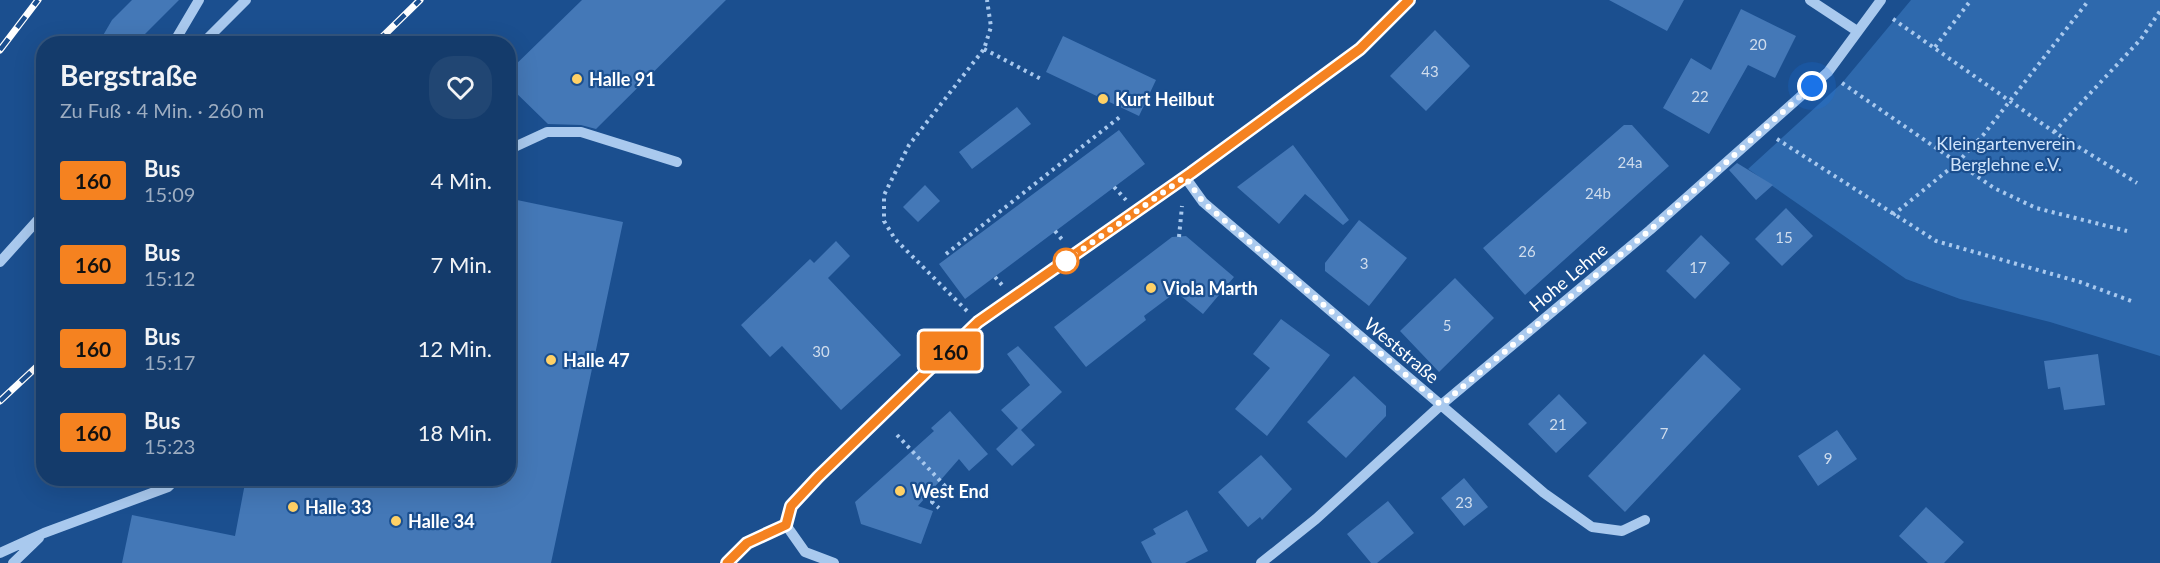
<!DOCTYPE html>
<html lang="de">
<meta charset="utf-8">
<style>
body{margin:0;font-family:Lato,sans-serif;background:#214673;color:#f1f3f6;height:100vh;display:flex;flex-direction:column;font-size:22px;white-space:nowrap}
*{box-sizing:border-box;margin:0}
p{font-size:20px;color:#9dadc1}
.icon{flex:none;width:33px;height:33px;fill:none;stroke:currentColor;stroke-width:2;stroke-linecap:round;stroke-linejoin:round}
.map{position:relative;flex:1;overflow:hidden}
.drawer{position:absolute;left:36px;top:36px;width:480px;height:450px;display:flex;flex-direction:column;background:#143b6b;border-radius:24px;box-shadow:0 6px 24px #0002,0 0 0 2px #33557e}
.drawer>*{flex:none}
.badge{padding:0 12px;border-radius:4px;font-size:21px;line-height:39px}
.you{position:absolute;width:30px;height:30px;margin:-15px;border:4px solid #fff;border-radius:50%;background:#1a73e8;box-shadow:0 0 0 9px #1a73e833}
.map>.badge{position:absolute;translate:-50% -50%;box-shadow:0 0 0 3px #fff}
.round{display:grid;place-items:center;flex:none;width:63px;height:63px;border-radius:24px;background:#214673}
.overview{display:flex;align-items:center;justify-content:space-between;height:102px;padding:0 24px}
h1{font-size:28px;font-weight:700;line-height:45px}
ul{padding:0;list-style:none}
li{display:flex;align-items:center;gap:18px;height:84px;padding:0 24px}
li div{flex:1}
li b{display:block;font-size:22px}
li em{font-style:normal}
li .badge{min-width:66px;font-weight:700;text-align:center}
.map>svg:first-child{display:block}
</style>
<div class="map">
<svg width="2160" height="563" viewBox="0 0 2160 563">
<rect width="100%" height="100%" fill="#1b4f8f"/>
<!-- green -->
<path fill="#2e69ad" d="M1911,0h249v356l-110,-34 -90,-23 -54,-20 -158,-110 94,-86z"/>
<!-- building -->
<path fill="#4478b7" d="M132,0h47l-44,44h-37l14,-24z
M582,0h144l-130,129 -15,-4 -33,-1 -40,-39v-13z
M1609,0h75l-17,31z
M1741,9l55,27 -21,42 -27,-13 -39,69 -46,-26 28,-50 20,12z
M1435,30l35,36 -44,45 -36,-35z
M1063,36l93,44 -17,36 -93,-44z
M1017,107l14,17 -59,45 -13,-17z
M1624,125h8l37,41 -144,129 -42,-47z
M1119,130l26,34 -180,135 -26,-35z
M1293,145l56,75 -6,5 -38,-31 -26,30 -42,-37z
M1737,163l36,22 -17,15 -27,-30z
M925,185l15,16 -22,21 -15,-15z
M517,200l106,22 -72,341h-429l10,-48 103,21 11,-58h262v-236z
M1786,208l27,28 -31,30 -27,-27z
M1359,220l48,38 -38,48 -44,-35v-8z
M1701,235l29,28 -35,36 -29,-28z
M1186,236l48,41 -31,37 -27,-22 -32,24 2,4 -60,47 -32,-40 118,-90z
M836,241l14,15 -22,22 73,77 -60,55 -59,-64 -12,11 -29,-32 69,-66 4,4z
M1455,278l39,40 -55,54 -39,-41z
M1281,319l49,36 -63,81 -32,-27 35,-41 -17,-14z
M1018,346l44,46 -41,38 14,15 -23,21 -16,-17 22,-21 -17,-18 29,-25 -23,-31z
M1704,354l37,35 -116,123 -37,-36z
M2098,354l7,51 -41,5 -4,-23 -12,2 -4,-28z
M1354,376l32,30v10l-40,42 -39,-36z
M1559,394l28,29 -31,30 -28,-29z
M950,411l38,43 -19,17 -10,-12 -41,47 15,5 -12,33 -60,-20 -6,-22 79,-71 -3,-3z
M1837,430l20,29 -39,27 -20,-30z
M1261,455l31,34 -30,31 -2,-3 -12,10 -30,-35z
M1464,478l24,29 -24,19 -23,-28z
M1388,501l26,32 -37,30h-6l-24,-29z
M1926,507l38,35 -20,21h-16l-29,-27z
M1187,510l21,41 -23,12h-33l-11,-21 15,-8 -3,-5z"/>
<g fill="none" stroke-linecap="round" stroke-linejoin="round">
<!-- path -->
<path stroke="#a9c9ee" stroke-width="4" stroke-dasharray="3 4.5" stroke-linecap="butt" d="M1893,19l161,113 83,51
M1935,47l36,-47
M984,49l57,30
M1842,83l152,105 42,20 91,23
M2054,132l87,-93 19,-28
M1777,139l159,102 144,41 54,20
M1114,187l12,13
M1893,215l65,-53 26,-28 105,-134
M1055,231l9,11
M1179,237l3,-31
M946,254l175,-138
M995,277l7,8
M967,311l-72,-72 -11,-18v-26l25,-50 75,-96 7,-22 -4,-27
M897,435l48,51 -13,16 7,6"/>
<!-- minor -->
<path stroke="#a9c9ee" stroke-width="10" d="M1810,0l47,31
M173,44l26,-44
M202,44l44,-44
M508,150l39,-18h34l96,30
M1185,177l18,25 341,291 48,34 30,4 23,-11
M0,262l44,-49
M786,525l5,-19 27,-29 160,-155 213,-149 170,-124 48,-49
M786,525l19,27 29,11
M0,553l44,-20 124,-46 9,-9
M13,563l26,-25
M727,563l21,-20 38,-18
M1261,563l55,-44 125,-114 209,-175 178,-158 53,-72"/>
<!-- rail casing -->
<g stroke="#fff" stroke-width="7">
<path id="rail" d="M375,44l45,-44
M0,50l38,-50
M0,401l44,-41"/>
</g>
<!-- rail -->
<use href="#rail" stroke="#1b4f8f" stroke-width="4.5" stroke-dasharray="14" stroke-linecap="butt"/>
</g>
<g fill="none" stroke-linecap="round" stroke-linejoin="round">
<!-- line casing -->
<g stroke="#fff" stroke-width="14">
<path id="line" d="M727,563l20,-20 39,-18 5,-19 27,-29 160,-155 213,-149 169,-124 49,-49"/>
</g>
<!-- line -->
<use href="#line" stroke="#f58220" stroke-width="9"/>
<!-- walk -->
<path stroke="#fff" stroke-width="6" stroke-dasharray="0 10.8" d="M1066,261l119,-84 18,25 238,203 209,-175 162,-144"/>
</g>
<!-- markers -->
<g fill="#ffd166" stroke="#1b4f8f" stroke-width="2">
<circle cx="577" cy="79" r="6"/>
<circle cx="1103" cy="99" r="6"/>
<circle cx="1151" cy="288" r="6"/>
<circle cx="551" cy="360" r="6"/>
<circle cx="900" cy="491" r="6"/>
<circle cx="293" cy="507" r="6"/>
<circle cx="396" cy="521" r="6"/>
</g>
<circle fill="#fff" stroke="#f58220" stroke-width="3" cx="1066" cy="261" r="12"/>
<g text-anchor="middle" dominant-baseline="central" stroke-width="4.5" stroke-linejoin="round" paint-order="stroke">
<!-- number labels -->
<g font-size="15" fill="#d0dded">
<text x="1758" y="44">20</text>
<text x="1430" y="71">43</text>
<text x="1700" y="96">22</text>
<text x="1630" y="162">24a</text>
<text x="1598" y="193">24b</text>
<text x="1784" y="237">15</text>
<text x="1527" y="251">26</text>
<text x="1364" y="263">3</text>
<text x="1698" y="267">17</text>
<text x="1447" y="325">5</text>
<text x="821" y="351">30</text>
<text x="1558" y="424">21</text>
<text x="1664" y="433">7</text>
<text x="1828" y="458">9</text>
<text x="1464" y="502">23</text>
</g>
<!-- poi labels -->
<g font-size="18" font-weight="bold" fill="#fff" stroke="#1b4f8f" text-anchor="start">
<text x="589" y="79">Halle 91</text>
<text x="1115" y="99">Kurt Heilbut</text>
<text x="1163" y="288">Viola Marth</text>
<text x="563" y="360">Halle 47</text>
<text x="912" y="491">West End</text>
<text x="305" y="507">Halle 33</text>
<text x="408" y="521">Halle 34</text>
</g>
<!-- park labels -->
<g font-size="18" fill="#cfe3fa" stroke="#1b4f8f">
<text x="2006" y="143">Kleingartenverein<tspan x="2006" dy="21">Berglehne e.V.</tspan></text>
</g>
<!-- street labels -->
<g font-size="18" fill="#fff" stroke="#1b4f8f">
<text transform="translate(1568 277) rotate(-40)">Hohe Lehne</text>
<text transform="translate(1402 350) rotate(40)">Weststraße</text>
</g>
</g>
</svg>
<div class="you" style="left:1812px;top:86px"></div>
<b class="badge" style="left:950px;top:351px;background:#f58220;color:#111">160</b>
<section class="drawer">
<div class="overview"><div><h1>Bergstraße</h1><p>Zu Fuß · 4 Min. · 260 m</p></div><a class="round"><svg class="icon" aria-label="heart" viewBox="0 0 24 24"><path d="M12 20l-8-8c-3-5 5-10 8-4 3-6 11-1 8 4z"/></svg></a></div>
<ul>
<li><span class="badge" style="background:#f58220;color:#111">160</span><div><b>Bus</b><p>15:09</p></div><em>4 Min.</em></li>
<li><span class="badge" style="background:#f58220;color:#111">160</span><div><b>Bus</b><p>15:12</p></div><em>7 Min.</em></li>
<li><span class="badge" style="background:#f58220;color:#111">160</span><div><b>Bus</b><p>15:17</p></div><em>12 Min.</em></li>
<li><span class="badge" style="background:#f58220;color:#111">160</span><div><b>Bus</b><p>15:23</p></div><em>18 Min.</em></li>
</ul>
</section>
</div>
